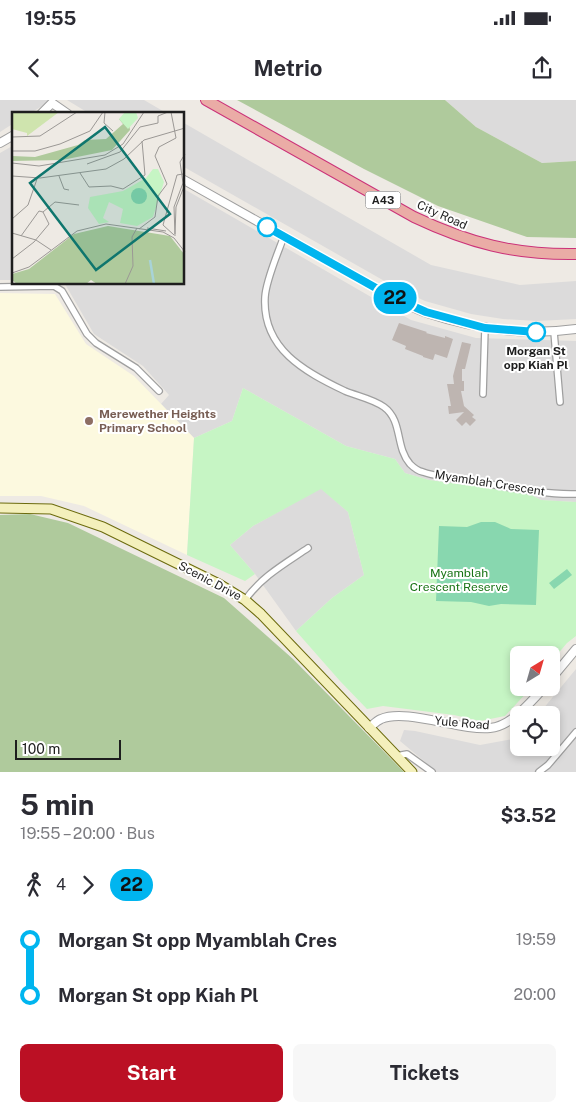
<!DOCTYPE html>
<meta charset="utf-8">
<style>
body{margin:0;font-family:"Public Sans",sans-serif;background:#f7f7f7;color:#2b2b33;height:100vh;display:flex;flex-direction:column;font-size:19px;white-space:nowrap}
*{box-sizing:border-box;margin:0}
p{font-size:16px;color:#7c7c81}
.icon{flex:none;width:28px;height:28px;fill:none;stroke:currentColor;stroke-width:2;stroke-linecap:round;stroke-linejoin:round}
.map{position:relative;height:672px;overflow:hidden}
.sheet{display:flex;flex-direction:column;background:#fff;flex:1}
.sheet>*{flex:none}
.badge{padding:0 10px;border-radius:16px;font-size:18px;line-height:32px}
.needle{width:32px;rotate:37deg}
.buttons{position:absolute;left:510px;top:546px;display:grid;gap:10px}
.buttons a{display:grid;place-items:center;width:50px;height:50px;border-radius:8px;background:#fff;box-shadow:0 2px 8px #0003;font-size:25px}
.scale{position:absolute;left:15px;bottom:12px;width:106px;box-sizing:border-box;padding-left:5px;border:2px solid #1e1e1e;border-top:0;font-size:14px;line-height:18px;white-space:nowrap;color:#1e1e1e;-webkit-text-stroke:4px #fff;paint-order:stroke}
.map>.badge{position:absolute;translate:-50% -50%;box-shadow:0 0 0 2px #fff}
.legs{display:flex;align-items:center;gap:8px;height:55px;padding:0 20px;font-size:16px}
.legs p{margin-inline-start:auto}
.summary{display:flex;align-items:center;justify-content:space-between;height:85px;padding:0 20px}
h1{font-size:28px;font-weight:700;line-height:38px}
.primary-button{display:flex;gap:10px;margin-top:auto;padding:10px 20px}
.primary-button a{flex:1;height:58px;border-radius:8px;background:#bb1024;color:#fff;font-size:20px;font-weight:700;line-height:58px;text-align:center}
.primary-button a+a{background:#f7f7f7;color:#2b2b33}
ul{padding:0 20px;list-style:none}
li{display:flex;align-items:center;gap:18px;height:55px;font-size:19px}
li i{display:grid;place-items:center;width:8px;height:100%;margin:0 6px;background:currentColor}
li i::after{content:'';width:12px;height:12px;margin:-6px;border:4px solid;border-radius:50%;background:#fff}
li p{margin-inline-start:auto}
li:first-child i{background:linear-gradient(#0000 50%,currentColor 0)}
li:last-child i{background:linear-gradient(currentColor 50%,#0000 0)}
.status{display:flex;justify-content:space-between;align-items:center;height:35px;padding:0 25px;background:#fff;direction:ltr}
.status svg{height:14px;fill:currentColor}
header{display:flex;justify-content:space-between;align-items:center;height:65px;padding:0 20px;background:#fff;font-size:22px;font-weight:700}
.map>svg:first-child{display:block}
</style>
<div class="status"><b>19:55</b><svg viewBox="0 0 49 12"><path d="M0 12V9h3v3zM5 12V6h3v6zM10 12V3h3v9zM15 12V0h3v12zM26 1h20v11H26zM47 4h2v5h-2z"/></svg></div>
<header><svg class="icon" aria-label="back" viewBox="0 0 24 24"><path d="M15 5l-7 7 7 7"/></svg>Metrio<svg class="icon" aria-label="share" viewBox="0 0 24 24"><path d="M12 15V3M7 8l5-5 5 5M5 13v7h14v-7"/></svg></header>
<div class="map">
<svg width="576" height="672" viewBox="0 0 576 672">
<rect width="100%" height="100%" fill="#eeeae4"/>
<!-- residential -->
<path fill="#dcdbdb" d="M0,0h52l-23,14h-15v9l-14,9z
M67,0h77l24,14h-78z
M445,0h131v61l-34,2 -66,-36z
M184,23l247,142 89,20 56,-4v38l-39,2 -34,-2 -32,-5 -46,-13 -30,-14 -211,-120z
M14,45v135h-14v-127z
M184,89l227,131 65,18 100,3v161l-35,-2 -14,-7 -98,-13 -24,-7 -10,-14 -49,-13 -103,-58 -11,33 -38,17 -33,-34 8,-9 -26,-29 -49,-32 -29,-50h119z
M321,388l27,24 16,63 -32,23 -36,33 -41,-57 -25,-29 23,-19z
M576,569v103h-139l-37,-31 4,-11 11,1 65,14 39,-7v10h32v-33h-13z"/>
<!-- education -->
<path fill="#fcf9df" d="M0,193l55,1 31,50 48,32 60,62 -7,117 -103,-49 -43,-10h-41z"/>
<!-- forest -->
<path fill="#afca9c" d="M237,0h208l31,27 66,36 34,-2v77l-49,-1 -89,-31 -74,-37z
M30,414l38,9 156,75 69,61 111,113h-404v-257z"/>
<!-- park -->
<path fill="#c6f5c4" d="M243,288l103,58 49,13 10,14 24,7 98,13 14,7 35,2v134l-9,7 -16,19v-7h-32v33h12l-26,28 -25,5 -26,-6 -71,-9 -16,3 -27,-28 -44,-50 36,-33 32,-23 -16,-63 -27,-23 -68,37 -23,19 25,29 -10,7 -58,-26 7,-117 38,-17z"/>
<!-- pitch -->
<path fill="#88d7af" d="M481,422h14l16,7 28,1 -3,75 -35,-1 -12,2 -18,-4 -35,-1 3,-75 28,1z
M567,469l5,6 -18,14 -5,-6z"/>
<!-- building -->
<path fill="#beb5b1" d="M399,223l28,9 -1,1 19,5v-2l8,3 -6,19 -12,-4 -2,6 -10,-3v-1l-18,-7 1,-3 -14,-6z
M462,242l9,2 -6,25h-3v12h2v10h-3l3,15 10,9 -2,2 4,3 -6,6 -4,-4 -4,4 -6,-6 8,-8 -15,2 -1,-8h3l-4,-22h7l-1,-8z"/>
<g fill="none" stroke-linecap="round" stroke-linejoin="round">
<!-- minor casing -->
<g stroke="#9f9f9f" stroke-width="8">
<path id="minor" d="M284,136c-6,17 -18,44 -19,61 -3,52 40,75 80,94 12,5 28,8 39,16 19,14 11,40 26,57 3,3 8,7 13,8 15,5 32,7 48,9 31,5 74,14 105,13
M0,187l54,-1 8,5 25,43 9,9 40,25 23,23
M554,232l6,70
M483,294l2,-66
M245,500c16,-23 41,-37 63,-52
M396,656l11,-2 25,18
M539,672l9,-7 28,-33"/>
</g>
<!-- tertiary casing -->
<g stroke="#9f9f9f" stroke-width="10">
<path id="tertiary" d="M41,14l11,-11 16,11
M0,43l14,-8
M184,80l208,117c11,5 23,12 35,16 48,16 99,23 149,16
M551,579l25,-30
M369,628c4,-3 7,-7 12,-9 25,-11 80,12 109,9 22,-2 40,-26 54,-40"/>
</g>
<!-- secondary casing -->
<g stroke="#6c6b0d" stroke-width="11">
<path id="secondary" d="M0,408l51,1 52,18 116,57 26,16 16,14 151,158"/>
</g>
<!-- trunk casing -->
<g stroke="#cb3279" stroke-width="12">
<path id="trunk" d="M206,0l208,117c55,26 100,38 162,37"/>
</g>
<!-- minor -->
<use href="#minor" stroke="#fff" stroke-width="5.5"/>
<!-- tertiary -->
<use href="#tertiary" stroke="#fff" stroke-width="8"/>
<!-- secondary -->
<use href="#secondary" stroke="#f4f0bc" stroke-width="9"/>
<!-- trunk -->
<use href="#trunk" stroke="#eaaca6" stroke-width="10"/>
</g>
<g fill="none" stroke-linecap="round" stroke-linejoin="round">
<!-- line-1 casing -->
<g stroke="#fff" stroke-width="11">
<path id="line-1" d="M267,127l125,70 34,15 59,16 51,4"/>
</g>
<!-- line-1 -->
<use href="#line-1" stroke="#00b5ef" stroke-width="8"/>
</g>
<!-- markers -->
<g fill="#fff" stroke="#00b5ef" stroke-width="2.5">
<circle cx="267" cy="127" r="9"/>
<circle cx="536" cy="232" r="9"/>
</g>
<circle fill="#8d6e63" stroke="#fff" stroke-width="2" cx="89" cy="321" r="5"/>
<g text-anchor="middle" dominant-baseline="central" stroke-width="4" stroke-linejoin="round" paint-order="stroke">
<!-- shield labels -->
<rect fill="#fff" stroke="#626262" stroke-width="1" x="365.5" y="91.5" width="35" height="17" rx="4"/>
<g font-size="11" font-weight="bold" fill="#1e1e1e">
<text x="383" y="100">A43</text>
</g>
<!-- street labels -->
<g font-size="12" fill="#1e1e1e" stroke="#fff">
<text transform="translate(442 115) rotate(24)">City Road</text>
<text transform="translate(490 383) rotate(9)">Myamblah Crescent</text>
<text transform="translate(210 481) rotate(28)">Scenic Drive</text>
<text transform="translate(462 623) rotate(5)">Yule Road</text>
</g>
<!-- stop labels -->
<g font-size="12" font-weight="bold" fill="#1e1e1e" stroke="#fff">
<text x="536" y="251">Morgan St<tspan x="536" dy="14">opp Kiah Pl</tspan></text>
</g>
<!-- education labels -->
<g font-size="12" font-weight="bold" fill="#785e54" stroke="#fff" text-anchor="start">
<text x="99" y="314">Merewether Heights<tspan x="99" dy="14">Primary School</tspan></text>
</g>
<!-- park labels -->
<g font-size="12" fill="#187314" stroke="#fff">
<text x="459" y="473">Myamblah<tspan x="459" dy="14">Crescent Reserve</tspan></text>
</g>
</g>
<!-- overview -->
<g transform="translate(12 12)">
<rect width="172" height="172" fill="#eeeae4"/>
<path d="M0,0h47l-32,24v-3l-15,-4z" fill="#cfe4ae"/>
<path d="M116,6l2,12 -18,20 -50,10 -50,1v-5l23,1 43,-12 7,-5 21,-1 17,-15 -4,-5zM96,114l62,10 14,18v30h-87l-6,-4 -5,4h-69l-5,-4v-6l17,-5 45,-35z" fill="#afca9c"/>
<path d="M113,0h11l2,6 -10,11 -9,-10zM141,57h5l6,13 -11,35 -16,9 -17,-3 3,-14 -14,-7 -6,16 6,4 -10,2 -11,-16 2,-11 33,-6 23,-13z" fill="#c6f5c4"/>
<path d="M119 84a8 8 0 1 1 16 0a8 8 0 1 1-16 0Z" fill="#88d7af"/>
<path fill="none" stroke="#a8d3d8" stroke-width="2.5" d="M138,148l4,24"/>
<path fill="none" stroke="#9b9895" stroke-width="1" d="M93,0l-1,11 9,8M0,25l28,-1 37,-24M0,39h23l25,-7 30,-13 13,-19M0,51l27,3 66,-11 18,-11 21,-32M75,52l33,-12 20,-25 18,-4v-7l10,-4M68,61l9,14 22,-1 12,3 22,-14 -3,-34M0,64l28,2 66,-9 18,-10 20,-19 41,-12M47,64l5,13 5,1M31,100l12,-10 24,3M0,107l16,-14 9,-26M135,116l19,3M127,117l16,-12 3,-21 9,-12 -12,-28 4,-9 17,-9 -5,-26M0,121l24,7 15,10M163,122l1,-27 9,-23M162,123l-11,-10 14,-50 6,-1M163,124l-1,-29 9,-24 -3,-21 5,-8M0,147l22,-17 15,-18 -6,-12 -4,-1 -18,25M0,161l17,-6 48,-36 29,-7 57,8 11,6 11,14M113,172l8,-18 -1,-29 5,-9"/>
<path fill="#0f766e" fill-opacity="0.15" stroke="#0f766e" stroke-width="2.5" d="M93,15l65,87 -74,56 -66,-87z"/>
<rect width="172" height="172" fill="none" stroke="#1e1e1e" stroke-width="2.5"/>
</g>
</svg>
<div class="buttons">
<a><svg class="needle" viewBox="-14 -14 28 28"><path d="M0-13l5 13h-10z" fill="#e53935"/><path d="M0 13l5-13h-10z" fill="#7c7c81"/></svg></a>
<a><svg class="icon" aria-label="locate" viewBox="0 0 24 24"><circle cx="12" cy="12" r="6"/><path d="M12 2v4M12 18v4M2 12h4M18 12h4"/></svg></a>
</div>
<div class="scale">100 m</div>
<b class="badge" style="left:395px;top:198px;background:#00b5ef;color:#111">22</b>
</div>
<section class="sheet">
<div class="summary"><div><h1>5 min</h1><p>19:55 – 20:00 · Bus</p></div><b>$3.52</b></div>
<div class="legs"><svg class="icon" aria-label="walk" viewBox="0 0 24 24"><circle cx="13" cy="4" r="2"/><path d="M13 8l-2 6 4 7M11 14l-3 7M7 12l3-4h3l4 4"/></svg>4<svg class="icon" aria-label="forward" viewBox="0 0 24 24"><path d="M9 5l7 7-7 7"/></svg><b class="badge" style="background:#00b5ef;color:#111">22</b></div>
<ul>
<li><i style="color:#00b5ef"></i><b>Morgan St opp Myamblah Cres</b><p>19:59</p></li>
<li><i style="color:#00b5ef"></i><b>Morgan St opp Kiah Pl</b><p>20:00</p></li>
</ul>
<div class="primary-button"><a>Start</a><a>Tickets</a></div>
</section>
